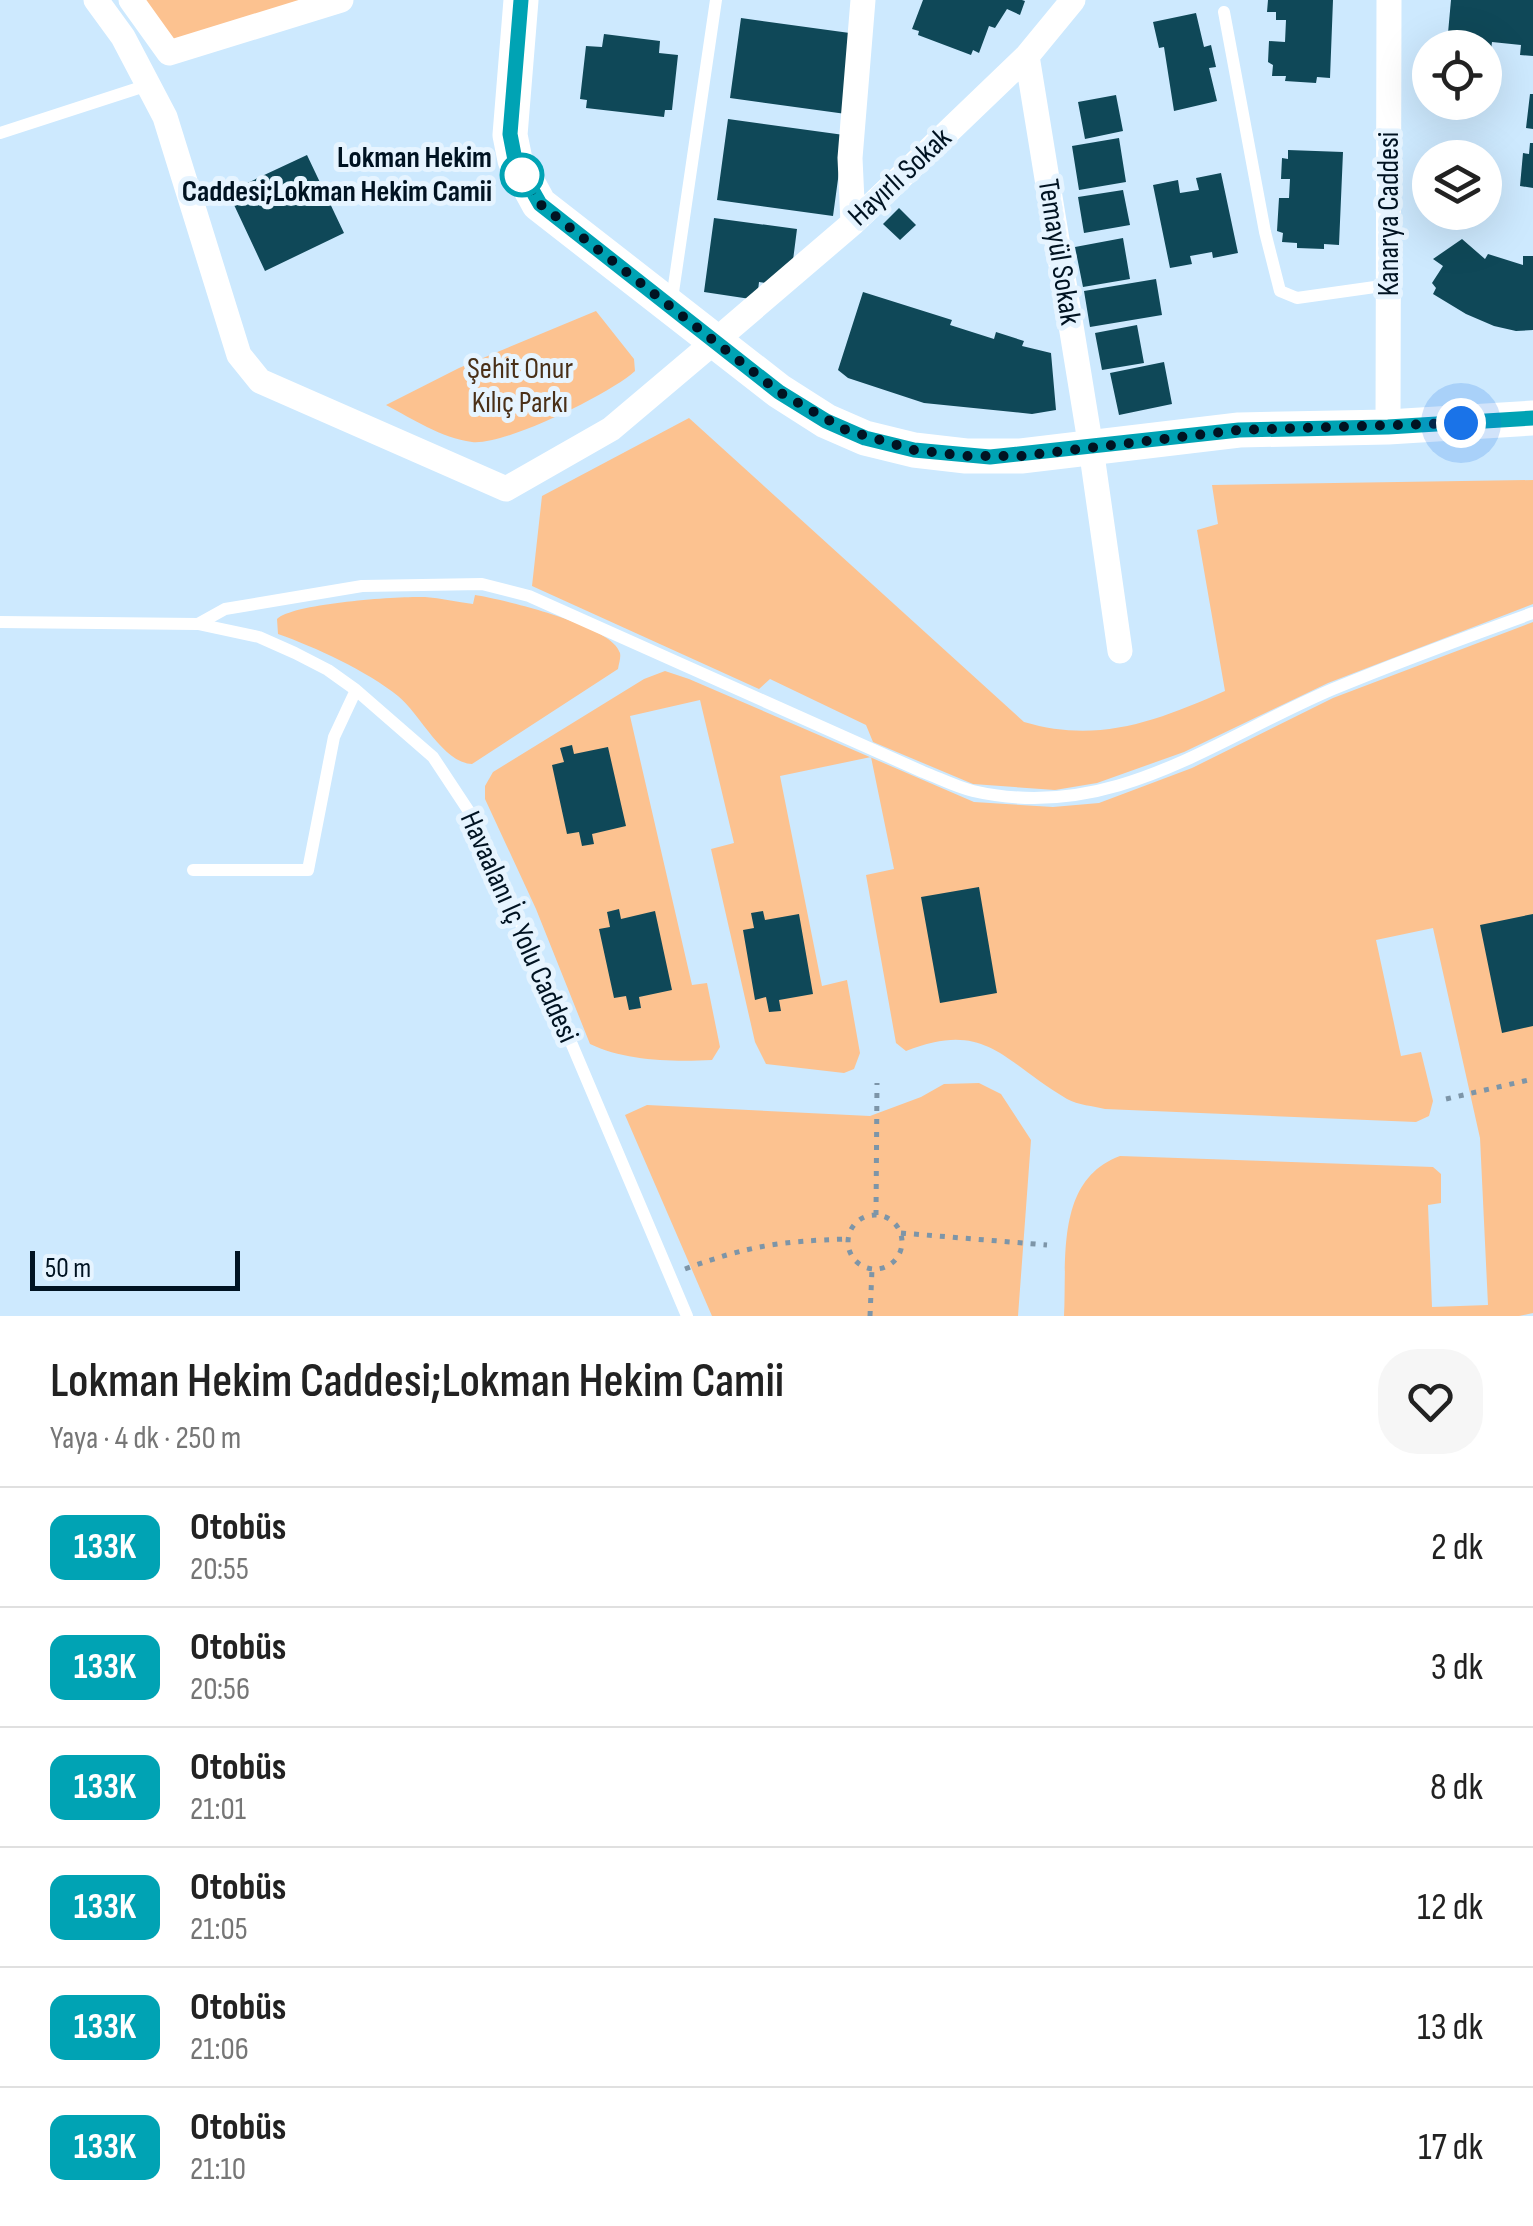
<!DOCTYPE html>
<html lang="tr">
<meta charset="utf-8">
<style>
body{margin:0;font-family:"Sofia Sans Condensed",sans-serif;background:#f6f6f6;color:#222;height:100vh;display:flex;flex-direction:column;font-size:38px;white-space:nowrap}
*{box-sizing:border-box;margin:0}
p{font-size:32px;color:#767676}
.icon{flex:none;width:55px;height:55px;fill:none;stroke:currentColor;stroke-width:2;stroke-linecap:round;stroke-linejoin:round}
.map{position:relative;height:1316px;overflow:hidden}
.drawer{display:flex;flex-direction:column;background:#fff;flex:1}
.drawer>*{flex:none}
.badge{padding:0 20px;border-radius:15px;font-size:35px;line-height:65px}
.tools{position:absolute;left:1412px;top:30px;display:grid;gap:20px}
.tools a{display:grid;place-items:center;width:90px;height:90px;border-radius:50%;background:#fff;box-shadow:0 10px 40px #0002;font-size:50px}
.scale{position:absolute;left:30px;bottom:25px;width:210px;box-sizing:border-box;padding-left:10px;border:5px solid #001322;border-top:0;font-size:28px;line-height:35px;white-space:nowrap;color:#001322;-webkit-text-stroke:8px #e6f4ff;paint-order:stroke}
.you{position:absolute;width:50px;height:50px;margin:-25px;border:8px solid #fff;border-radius:50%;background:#1a73e8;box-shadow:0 0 0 15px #1a73e833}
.map>.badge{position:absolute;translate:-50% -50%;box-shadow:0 0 0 5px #fff}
.round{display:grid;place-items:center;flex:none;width:105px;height:105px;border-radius:40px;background:#f6f6f6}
.summary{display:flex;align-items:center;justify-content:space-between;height:170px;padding:0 50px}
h1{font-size:48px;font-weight:600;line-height:75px}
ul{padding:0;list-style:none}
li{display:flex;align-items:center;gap:30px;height:120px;padding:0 50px;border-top:2px solid #e0e0e0}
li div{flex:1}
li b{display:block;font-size:38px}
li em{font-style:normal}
li .badge{min-width:110px;font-weight:700;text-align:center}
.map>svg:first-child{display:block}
</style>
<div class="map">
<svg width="1533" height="1316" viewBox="0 0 1533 1316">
<rect width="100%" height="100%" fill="#cde9fe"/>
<!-- green -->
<path fill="#fcc290" d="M143,0h186l-152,43z
M596,311l38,48 1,12c-25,23 -131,75 -163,71 -31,-4 -59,-23 -86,-37l73,-37z
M689,418l335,304c74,22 133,-1 201,-31l-28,-161 21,-6 -6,-39 321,-5v124l-205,79 -144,69 -87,31 -42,7 -82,-6 -100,-42 -7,-17 -96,-46 -11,10 -227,-103 10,-90z
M475,595c26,4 138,30 145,58 1,5 -1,10 -2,16l-146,95c-29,-1 -52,-50 -74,-68 -31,-25 -83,-49 -120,-62l-1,-15c16,-16 122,-23 148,-22 16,1 32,5 48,7z
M1533,622v691l-14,3h-455c3,-57 -9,-136 56,-160l313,11 8,7v29l-13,2 4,102 56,-2 -8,-167 -47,-210 -57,12 25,116 20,-4 12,49 -4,15 -13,6 -311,-13c-12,-3 -27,-4 -38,-10 -64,-37 -80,-80 -161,-48l-10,-8 -30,-168 28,-6 -23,-112 -91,19 42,210 25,-6 13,73 -6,16 -10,4 -78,-9 -11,-22 -44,-193 23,-6 -34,-143 -70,16 62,269 15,-2 13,64 -8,13c-39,2 -87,1 -122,-16l-54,-135 -51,-110v-13l8,-14 151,-93 21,-8 24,8 285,123 79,5 46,-4 93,-35 141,-70z
M979,1083l22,11 30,46 -13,176h-306l-87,-201 22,-10 223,11 51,-19 23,-13z"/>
<!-- building -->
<path fill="#0f4858" d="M923,0h99l3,1 -5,14 -13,-6 -12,19 -6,-2 -10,27 -6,-3 -2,5 -53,-20 1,-4 -7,-2z
M1268,0h65l-3,78 -13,-1 -1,6 -31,-2 1,-5h-14l1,-11 -5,-3 1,-21 16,1 1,-22h-10v-8h-9z
M1451,0h82v56l-13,-1 1,-10 -29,-3 -1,8 -38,-4 1,-13h-6z
M1196,13l8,34 7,-2 5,22 -7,1 8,33 -43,10 -10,-64 -5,1 -6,-26z
M741,18l116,16 -11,80 -116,-16z
M604,34l56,7 -1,12 19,2 -6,55h-7l-1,7 -78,-9 1,-8 -7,-1 6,-53 16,1z
M1530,94h3v35l-7,-1z
M1116,95l7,36 -38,8 -7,-37z
M728,119l116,16 -11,81 -116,-16z
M1119,138l7,44 -47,8 -7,-44z
M1530,143h3v45l-13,-2 3,-33 6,1z
M1288,150l55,2 -4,93 -15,-1v5l-27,-1v-5l-15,-1 1,-9 -6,-2 2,-33h10l1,-19h-9l1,-21 6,1z
M307,155l37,78 -79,38 -37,-79z
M1221,173l17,80 -25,5 -1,-6 -22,4 2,8 -22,4 -17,-83 25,-5 2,13 19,-3 -3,-12z
M1123,190l7,35 -46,8 -6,-36z
M899,208l17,17 -16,15 -17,-16z
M714,218l83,11 -6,47 -17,8 -15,-2 -2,18 -53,-8z
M1123,238l7,41 -47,8 -8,-40z
M1462,239l23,20 3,-5 35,11v-9h10v74l-17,1 -22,-5 -28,-12 -33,-20 3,-6 -4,-5 11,-17 -10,-7z
M1156,279l6,36 -72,12 -6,-36z
M863,292l89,28 -2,5 44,14 2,-7 28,9 -2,5 29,7 5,57 -24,4 -108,-11 -76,-25 -10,-8z
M1137,325l7,38 -42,7 -7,-37z
M1164,362l8,42 -53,11 -9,-42z
M572,745l2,9 34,-7 18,79 -34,8 2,10 -12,2 -3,-14 -12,2 -15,-69 12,-3 -4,-14z
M979,887l18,106 -57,10 -19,-106z
M619,909l2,10 34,-8 17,79 -33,7 2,11 -12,2 -3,-14 -12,2 -15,-69 11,-2 -3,-15z
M763,911l2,9 34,-6 14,80 -34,6 2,11 -12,1 -3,-15 -11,3 -12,-70 11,-2 -3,-15z
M1533,914v112l-31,7 -22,-108z"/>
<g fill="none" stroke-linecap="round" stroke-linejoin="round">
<!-- path -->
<path stroke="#7d95a8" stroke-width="5" stroke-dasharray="5 8" stroke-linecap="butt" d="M1446,1099l87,-20
M848 1242a27 27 0 1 1 54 0a27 27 0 1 1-54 0Z
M876,1215l1,-132
M901,1233l146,12
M685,1269c62,-23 96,-28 162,-30
M870,1316l2,-47"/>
<!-- lane -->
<path stroke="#fff" stroke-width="12" d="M1224,12l41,220 15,59 17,7 92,-13
M0,133l148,-48
M672,299l44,-299
M0,622l198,2 61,13 36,16 33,17 28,20 77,67 41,62 21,44 192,453
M198,624l27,-15 137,-23 120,-2 47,12 394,176c16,6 33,15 50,19 138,32 240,-51 360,-102 65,-27 133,-52 200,-76
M193,870h115l26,-133 22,-47"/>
<!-- street -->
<path stroke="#fff" stroke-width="25" d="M96,0l27,37 42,80 74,238 21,26 246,108 105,-60 103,-87 139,-119 174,-167 46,-56
M131,0l38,53 172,-53
M1027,56l64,392 29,203
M853,223l-3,-65 13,-158
M1388,427l1,-427"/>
<!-- secondary -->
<path stroke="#fff" stroke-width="35" d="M521,0l-11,135 5,25 24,44 240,187 47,30 39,17 49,12 52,6h55l218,-26 149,-3 145,-9"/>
</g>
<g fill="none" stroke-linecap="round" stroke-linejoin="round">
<!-- line casing -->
<g stroke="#fff" stroke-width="22">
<path id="line" d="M521,0l-11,134 5,26 25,44 239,188 47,29 39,17 49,12 76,7 249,-27 149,-3 145,-9"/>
</g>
<!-- line -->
<use href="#line" stroke="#00a3b4" stroke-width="15"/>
<!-- walk -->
<path stroke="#001322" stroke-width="10" stroke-dasharray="0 18" d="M522,175l18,29 239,188 67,38 68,20 52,6h55l218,-26 222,-7"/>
</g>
<!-- markers -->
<circle fill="#fff" stroke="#00a3b4" stroke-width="5" cx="522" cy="175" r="20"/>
<g text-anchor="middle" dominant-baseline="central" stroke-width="10" stroke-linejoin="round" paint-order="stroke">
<!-- stop labels -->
<g font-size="30" font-weight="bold" fill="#001322" stroke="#e6f4ff" text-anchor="end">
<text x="492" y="158">Lokman Hekim<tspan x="492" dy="34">Caddesi;Lokman Hekim Camii</tspan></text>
</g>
<!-- street labels -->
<g font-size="30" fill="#001322" stroke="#e6f4ff">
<text transform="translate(900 177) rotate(-43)">Hayırlı Sokak</text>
<text transform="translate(1389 214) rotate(-90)">Kanarya Caddesi</text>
<text transform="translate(1059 252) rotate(81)">Temayül Sokak</text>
<text transform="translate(519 927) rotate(66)">Havaalanı İç Yolu Caddesi</text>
</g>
<!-- park labels -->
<g font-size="30" fill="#4a3018" stroke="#e6f4ff">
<text x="520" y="369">Şehit Onur<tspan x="520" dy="34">Kılıç Parkı</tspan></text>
</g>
</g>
</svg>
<div class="tools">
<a><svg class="icon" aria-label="locate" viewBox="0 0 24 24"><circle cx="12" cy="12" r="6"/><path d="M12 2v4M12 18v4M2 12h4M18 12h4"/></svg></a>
<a><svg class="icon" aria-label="layers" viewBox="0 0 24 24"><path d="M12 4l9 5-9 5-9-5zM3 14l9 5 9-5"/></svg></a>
</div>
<div class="scale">50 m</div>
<div class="you" style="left:1461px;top:423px"></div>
</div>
<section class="drawer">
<div class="summary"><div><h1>Lokman Hekim Caddesi;Lokman Hekim Camii</h1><p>Yaya · 4 dk · 250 m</p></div><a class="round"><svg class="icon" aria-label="heart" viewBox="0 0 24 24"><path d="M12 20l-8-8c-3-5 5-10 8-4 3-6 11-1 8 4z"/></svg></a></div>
<ul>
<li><span class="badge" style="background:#00a3b4;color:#fff">133K</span><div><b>Otobüs</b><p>20:55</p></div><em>2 dk</em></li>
<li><span class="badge" style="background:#00a3b4;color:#fff">133K</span><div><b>Otobüs</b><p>20:56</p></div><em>3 dk</em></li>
<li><span class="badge" style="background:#00a3b4;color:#fff">133K</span><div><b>Otobüs</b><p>21:01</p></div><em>8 dk</em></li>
<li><span class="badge" style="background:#00a3b4;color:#fff">133K</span><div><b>Otobüs</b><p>21:05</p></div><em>12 dk</em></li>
<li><span class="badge" style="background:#00a3b4;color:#fff">133K</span><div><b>Otobüs</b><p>21:06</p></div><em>13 dk</em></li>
<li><span class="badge" style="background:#00a3b4;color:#fff">133K</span><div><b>Otobüs</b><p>21:10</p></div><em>17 dk</em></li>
</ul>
</section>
